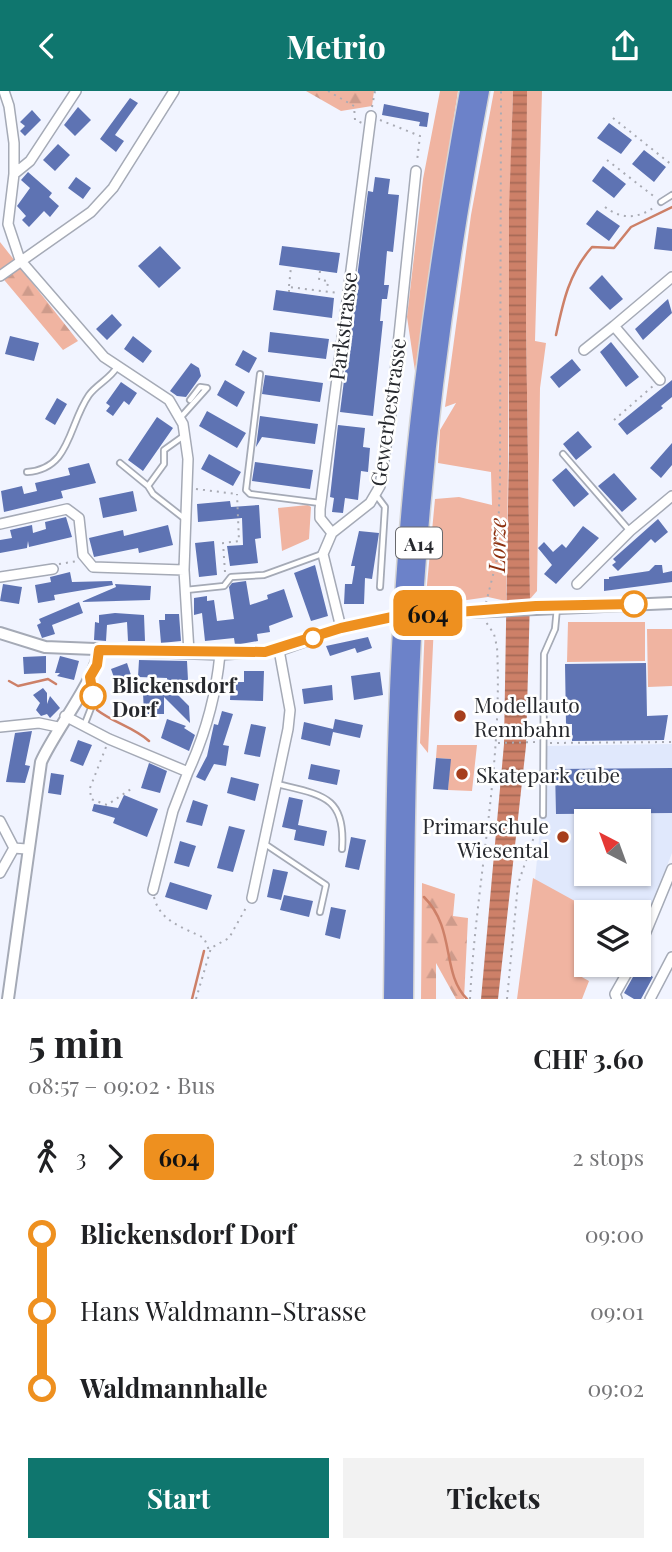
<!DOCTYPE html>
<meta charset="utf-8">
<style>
body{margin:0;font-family:"Playfair Display",serif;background:#f2f2f2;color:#202124;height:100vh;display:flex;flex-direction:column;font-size:26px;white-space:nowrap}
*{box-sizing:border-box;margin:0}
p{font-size:23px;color:#757577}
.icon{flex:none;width:38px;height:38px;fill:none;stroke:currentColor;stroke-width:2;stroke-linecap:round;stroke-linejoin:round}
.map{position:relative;height:908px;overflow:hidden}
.details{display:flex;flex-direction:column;background:#fff;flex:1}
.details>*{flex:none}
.badge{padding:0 14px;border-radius:10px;font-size:24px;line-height:46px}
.needle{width:46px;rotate:319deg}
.buttons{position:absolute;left:574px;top:718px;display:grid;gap:14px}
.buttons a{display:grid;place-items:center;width:77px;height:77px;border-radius:0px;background:#fff;box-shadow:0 2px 5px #0004;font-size:35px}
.map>.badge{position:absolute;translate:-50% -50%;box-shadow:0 0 0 4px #fff}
.legs{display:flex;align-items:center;gap:10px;height:77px;padding:0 28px;font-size:23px}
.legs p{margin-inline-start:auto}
.summary{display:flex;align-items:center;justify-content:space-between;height:119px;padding:0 28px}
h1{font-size:38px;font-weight:700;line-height:52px}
.button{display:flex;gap:14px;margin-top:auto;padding:14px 28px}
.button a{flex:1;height:80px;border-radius:0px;background:#0f766e;color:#fff;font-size:28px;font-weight:700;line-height:80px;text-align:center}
.button a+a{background:#f2f2f2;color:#202124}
ul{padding:0 28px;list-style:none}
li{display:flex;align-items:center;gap:24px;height:77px;font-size:26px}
li i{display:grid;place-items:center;width:10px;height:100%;margin:0 9px;background:currentColor}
li i::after{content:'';width:18px;height:18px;margin:-9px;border:5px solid;border-radius:50%;background:#fff}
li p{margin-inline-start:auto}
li:first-child i{background:linear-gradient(#0000 50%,currentColor 0)}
li:last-child i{background:linear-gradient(currentColor 50%,#0000 0)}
header{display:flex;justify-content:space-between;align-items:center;height:91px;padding:0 28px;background:#0f766e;color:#fff;font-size:32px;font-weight:700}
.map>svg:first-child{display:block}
</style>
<header><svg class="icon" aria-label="back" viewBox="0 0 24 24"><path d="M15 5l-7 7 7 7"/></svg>Metrio<svg class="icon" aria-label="share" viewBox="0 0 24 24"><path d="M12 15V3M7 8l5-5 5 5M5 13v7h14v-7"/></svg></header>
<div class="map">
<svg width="672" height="908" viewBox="0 0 672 908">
<defs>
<pattern id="forest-firs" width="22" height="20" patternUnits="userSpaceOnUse" patternTransform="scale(1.75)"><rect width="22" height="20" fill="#f0b4a1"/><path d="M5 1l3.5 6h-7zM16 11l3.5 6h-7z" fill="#ce9b8b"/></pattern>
<pattern id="water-rules" width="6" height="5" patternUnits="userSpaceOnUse" patternTransform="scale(1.75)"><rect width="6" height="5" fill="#cd8068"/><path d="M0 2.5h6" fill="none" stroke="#a66956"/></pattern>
</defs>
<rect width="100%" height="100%" fill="#f1f4ff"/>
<!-- built -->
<path fill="#e0e8fc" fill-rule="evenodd" d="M672,653v109l-23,60 -10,15v-16h-53l-59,46 15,-148 2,-64zM586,730h53v52h-53z"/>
<!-- grass -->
<path fill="#f0b4a1" d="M440,0h18l-43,280 -8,-54 16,-138z
M494,0h19c-6,170 -3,340 -7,510l-18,-4 -63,9 10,-107 24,-2 33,8 -1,-33 -53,-9 2,-33 16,-27 -11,4 26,-192z
M527,0h15l-7,250 11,2 -6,45 -3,203 -7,8 -4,-277z
M308,414l3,2 -2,32 -27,12 -4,-43z
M568,531h77v39l-78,1z
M434,533l-6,129 -8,-10 5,-118z
M647,538h25v57l-24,1z
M437,654h40l-5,46 -24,-1 2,-31 -14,-1z
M533,787l60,33 7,1h-14v52l-6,12 9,5 -7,18h-65z"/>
<!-- forest -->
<path fill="url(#forest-firs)" d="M306,0h68l-2,15 -31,5z
M0,151l78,99 -15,9 -63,-75z
M422,792l33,11 -2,22 15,2 -4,81h-8l-20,-36v36h-15z"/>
<!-- water -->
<path fill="url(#water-rules)" d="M513,0h14l-1,231 4,277 -4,147 -28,253h-17l23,-255 5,-296v-237z"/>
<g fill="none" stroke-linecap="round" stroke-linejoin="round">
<!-- stream -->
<path stroke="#cd8068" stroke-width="2.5" d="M556,244c7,-33 13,-62 36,-88l22,1 17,-21 41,-20
M9,590l9,5 30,-7 8,5
M97,619c17,13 36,17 52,31
M424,806c32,32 17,76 43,102
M192,908l12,-48"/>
</g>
<!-- building -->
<path fill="#5e73b3" d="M130,7l8,5 -23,32 9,6 -8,11 -16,-13z
M384,13l45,9 -2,14 -8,-1 1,-4 -38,-7z
M78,16l13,13 -16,16 -11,-11z
M32,19l9,10 -16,16 -5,-5 5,-5 -5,-4z
M609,32l23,17 -11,14 -24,-16z
M58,53l12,11 -15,16 -12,-11z
M644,59l22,17 -12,15 -22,-18z
M603,75l23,18 -12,14 -22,-17z
M28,81l24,21 -3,4 10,9 -9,11 -6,-6 -15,16 -7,-7 4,-4 -9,-10 13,-18 -9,-8z
M76,86l15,11 -8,11 -15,-11z
M375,86l15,2 -2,15 11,1 -6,57 -6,-1 -3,34h5l-2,14h-5l-2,22h3l-10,95 -33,-4 28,-221 5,1z
M597,119l23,16 -11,15 -23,-17z
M657,136l15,2v22l-18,-2z
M160,155l21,22 -22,20 -21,-22z
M282,155l58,7 -3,20 -58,-8z
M602,184l21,24 -13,11 -21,-22z
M276,199l58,8 -2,20 -59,-8z
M668,208l4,14 -29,27 -8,-11z
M112,223l10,11 -15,15 -11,-11z
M270,241l59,7 -3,20 -58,-7z
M10,245l29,7 -5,18 -29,-7z
M133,245l19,15 -9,12 -19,-14z
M611,251l28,35 -13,10 -26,-35z
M243,259l14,8 -8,15 -14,-8z
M572,268l9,11 -22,18 -9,-11z
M191,272l8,5 2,8 -15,21 -9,-1 -7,-5z
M265,284l58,8 -3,19 -58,-8z
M225,289l20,12 -8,15 -20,-12z
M672,289v17l-11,9 2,2 -36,27 -9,-11z
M121,291l16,11 -8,12 -5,-4 -11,15 -7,-5 4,-5 -4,-3z
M57,307l10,6 -12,21 -10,-6z
M207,320l39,22 -9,15 -38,-22z
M260,325l58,8 -3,20 -53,-7 -6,10z
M157,326l16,11 -30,43 -15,-11z
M338,334l27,3 -2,19 7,1 -2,24 -7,-1 -3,29 -13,-2 -2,15 -11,-1 2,-14 -4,-1z
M578,340l14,16 -16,13 -13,-16z
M672,352v22l-11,13 -11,-10z
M209,363l32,18 -8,14 -32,-17z
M255,371l58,8 -3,19 -58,-8z
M89,372l7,20 -35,8 2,7 -59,14 -3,-21 21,-5 2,8 13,-3 -2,-8 35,-8 -2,-7z
M566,377l23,26 -15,13 -22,-27z
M614,382l23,26 -15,13 -24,-26z
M133,400l4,20 -34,7 -4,-20z
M230,410l1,6 28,-2 2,33 -6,1 3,24 -28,3 -3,-20 16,-1 -1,-27 -44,4 -1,-18z
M66,426l6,20 -43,10 -1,-6 -1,7 -27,5v-13l12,-2 -2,-8 22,-5 1,8 13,-4 -1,-7z
M658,428l10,13 -13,11 -4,-4 -33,32 -6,-6 4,-3 -3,-3z
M168,434l5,20 -34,8 -1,-5 -44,9 -5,-19 34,-8 1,6z
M583,435l16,12 -43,46 -12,-10 8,-9 -14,-17 6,-6 9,10 9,-8 4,4z
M359,440l20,2 -7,46 -7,-1 -1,26h-20l1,-20h7l3,-18h-4z
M214,450l3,34 -18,2 -4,-34z
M315,474l13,51 -17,5 -17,-48z
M655,474h7l1,8 9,-2v11l-68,9v-12h5v-2l40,-6z
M70,481l2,10 40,-1 1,4 -59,10 1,5 -17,3 -3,-18 16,-3 -1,-5z
M246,490l4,24 18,-6 -1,-4 17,-6 9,28 -24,9 1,6 -13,2 1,7 -23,4 -1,-7 -29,3 -3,-28 -8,2v-17l13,-2v5l7,-1 3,21 17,-2 -5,-32 3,-4z
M3,493l19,3 -3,17 -19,-3z
M115,493l36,2 -1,14 -69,2 35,-15z
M79,511l4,11 -31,12 3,9 -13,4 -5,-13 4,-2 -2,-4z
M115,522l29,2 1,26h-17l-1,-19 -20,3 -1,16 -12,-1 1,-18 4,1v-8z
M165,523h14l2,27 -20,2 -2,-23h6z
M368,546l4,11 -15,5 -2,-5 -25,8 -4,-10z
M46,565v17l-22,1 -1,-17z
M60,565l19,5 -5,19 -17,-4 3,-3h-5z
M139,569l48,1 1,19h-8v12l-6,-1 15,15 1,17 -26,-26v17h-20l-1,-21 25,-1 -1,-14 -29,-1z
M127,572l6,18 -16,5 -6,-17z
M646,572l1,53 21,-1 -4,25 -92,1v-17h-6l-1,-60z
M244,580h20l-1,30 -33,-1 1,-18h13z
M380,581l3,23 -29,5 -3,-24z
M332,594l1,15 -29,4 -2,-15z
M43,597l4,5v11l3,-8 10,12 -10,10 -3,-4 -6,2 -5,-6 4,-7 -7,-8z
M222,620l11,3 -10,31 6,1 -3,20 -12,-2 -9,17 -9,-4 11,-21 7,-32 4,1z
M167,628l19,7 -2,2 11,7 -6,16 -28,-13z
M335,628l28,6 -3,13 -27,-6 -3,14 -29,-7 3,-17 29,7z
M251,633l15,3 -6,30 -16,-3z
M32,640l-7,34 5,1 -5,17 -19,-1 9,-49z
M78,649l14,5 -9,21 -13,-5z
M436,667l15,1 -3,31 -15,-1z
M149,672l18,8 -7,22 -19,-5z
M311,673l29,6 -3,15 -29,-6z
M672,677v45l-116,1 -1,-45z
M51,682l13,2 -3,20 -13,-2z
M231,686l28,7 -4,17 -28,-8z
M124,704l34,14 -11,28 -34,-14 2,-5 -23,-7 2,-7 24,4z
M289,706l14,3 -5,25 29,6 -3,15 -30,-6 2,-10 -14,-3z
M193,709l15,5 -6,21 -16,-4z
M229,735l16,4 -12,42 -16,-4z
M351,746l15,3 -7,30 -14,-3z
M180,750l16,5 -7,21 -15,-4z
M273,778l15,3 -7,28 -14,-3z
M170,791l42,13 -5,15 -42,-13z
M284,804l29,6 -4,16 -29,-7z
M331,816l15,3 -6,29 -15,-4z
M638,877l15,9 -12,22h-7l-10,-6z"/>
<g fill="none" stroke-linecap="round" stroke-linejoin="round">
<!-- service casing -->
<g stroke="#a5aab6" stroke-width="8">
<path id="service" d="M661,111l11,-7
M260,283l-14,116 4,4 70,9
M181,326l26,-29 -7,-1 -10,13
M185,344l-21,15v14l-16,22 5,8 32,25
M563,363l66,76
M120,372l28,23
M27,381c44,-3 41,-47 62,-77 8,-11 21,-16 28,-28
M376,404l9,12 -5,80
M186,499l38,-4 7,-9 33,-2 58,-21
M84,635l7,-18v-27
M277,693c45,11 69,12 65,65
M543,724l1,-161 11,-25 2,-21
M265,753l61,41 -6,27"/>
</g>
<!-- minor casing -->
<g stroke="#a5aab6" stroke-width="12">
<path id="minor" d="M4,0l5,15 5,37v31l-6,50 12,36 84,97 65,43 14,24 5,35 -4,111 5,82
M14,83l16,-13 46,-70
M0,185l91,-64 22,-24 61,-97
M584,259l30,-24
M660,289l-46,-54 58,-49
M0,433l67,-15 12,9 4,37 10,12 91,3
M332,442l-12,-15v-9l51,-393
M0,486l53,-8
M577,493l53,-53 42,-35
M341,537l-18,-74 9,-21 38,-30 10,-17 11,-73 25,-242
M65,625l44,23 79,33 -15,39 -20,79
M0,636l39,-4 19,4
M188,681c18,-39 28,-76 32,-118
M0,730l14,27
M0,782l14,-25 12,1
M252,807l36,-169 2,-19 -11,-60
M639,858l33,-80
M617,908l-2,-5 17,-30
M650,908l22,-42"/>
</g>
<!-- tertiary casing -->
<g stroke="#a5aab6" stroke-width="14">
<path id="tertiary" d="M424,523l248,-11
M0,542l45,14 175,7 59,-4 62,-22 51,-11
M8,908l33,-237c13,-30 56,-84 58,-112"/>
</g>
<!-- motorway casing -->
<g stroke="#d4d4d5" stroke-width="19">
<path id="motorway" d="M392,908c2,-143 2,-287 13,-430 11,-160 34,-319 63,-478
M405,908c1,-138 2,-276 11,-414 11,-166 34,-330 65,-494"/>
</g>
<!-- path -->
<path stroke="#a9abb4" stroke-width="2" stroke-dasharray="2 5" stroke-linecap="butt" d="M328,0l26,15 1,14 7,3
M372,16l3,-16
M613,27l59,47
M380,29l40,16 -3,25
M607,69l49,38
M605,116c17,13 33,12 51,-1
M320,180l-1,9 9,1 -1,9
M289,195l2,-19
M289,201v-5l49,6
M614,329l39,-34
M196,398l40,5
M59,473l19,-3
M225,481l-2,-29 16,-2 -2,-47
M486,512l11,-44 3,-77 1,-391
M498,652l40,-1
M550,652l122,-1
M106,656l-16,41 1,11 16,6 24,-16
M154,806c6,25 29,30 50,41l5,12
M196,908l15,-51 18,-10 18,-32
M470,908c6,-118 33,-234 27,-352l-3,-13 -8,-12
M507,908l11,-115 21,-62"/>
<!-- service -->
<use href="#service" stroke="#fff" stroke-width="4.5"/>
<!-- minor -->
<use href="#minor" stroke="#fff" stroke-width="9"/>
<!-- tertiary -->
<use href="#tertiary" stroke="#fff" stroke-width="10"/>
<!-- motorway -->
<use href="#motorway" stroke="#6c82c9" stroke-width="16"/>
<!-- tertiary-bridge casing -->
<g stroke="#a5aab6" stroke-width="14" stroke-linecap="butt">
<path id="tertiary-bridge" d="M392,526l32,-3"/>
</g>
<!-- tertiary-bridge -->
<use href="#tertiary-bridge" stroke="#fff" stroke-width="10"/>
</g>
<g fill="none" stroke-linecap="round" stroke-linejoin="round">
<!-- line-1 casing -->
<g stroke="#fff" stroke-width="16">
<path id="line-1" d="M93,605l-3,-19 7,-12 2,-15 166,2 76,-24 51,-11 144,-11 98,-2"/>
</g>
<!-- line-1 -->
<use href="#line-1" stroke="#ee901f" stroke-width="10"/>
</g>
<!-- markers -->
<g fill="#fff" stroke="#ee901f" stroke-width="3.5">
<circle cx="634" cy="513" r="12"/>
<circle cx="313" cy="547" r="9"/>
<circle cx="93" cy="605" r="12"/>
</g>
<g fill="#a63e1c" stroke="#fff" stroke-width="2.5">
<circle cx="460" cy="625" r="7"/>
<circle cx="462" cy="683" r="7"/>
<circle cx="563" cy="746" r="7"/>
</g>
<g text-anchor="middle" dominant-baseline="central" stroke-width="5" stroke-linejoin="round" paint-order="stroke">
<!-- shield labels -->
<rect fill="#fff" stroke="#68696d" stroke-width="2" x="396" y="436.5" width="46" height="31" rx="5"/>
<g font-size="19" font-weight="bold" fill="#27292e">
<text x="419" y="452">A14</text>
</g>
<!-- street labels -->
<g font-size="21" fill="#27292e" stroke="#fff">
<text transform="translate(342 235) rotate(-83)">Parkstrasse</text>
<text transform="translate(387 321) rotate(-82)">Gewerbestrasse</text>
</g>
<!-- stop labels -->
<g font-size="21" font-weight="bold" fill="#27292e" stroke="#fff" text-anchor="start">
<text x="112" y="593">Blickensdorf<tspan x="112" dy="24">Dorf</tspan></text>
</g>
<!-- poi labels -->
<g font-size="21" fill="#27292e" stroke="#fff" text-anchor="start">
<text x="474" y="613">Modellauto<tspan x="474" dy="24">Rennbahn</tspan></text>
<text x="476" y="683">Skatepark cube</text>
<text x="549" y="734" text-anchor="end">Primarschule<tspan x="549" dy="24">Wiesental</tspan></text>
</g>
<!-- water labels -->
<g font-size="23" font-style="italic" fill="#8d300f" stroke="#fff">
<text transform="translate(496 454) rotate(-89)">Lorze</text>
</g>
</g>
</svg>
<div class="buttons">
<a><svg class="needle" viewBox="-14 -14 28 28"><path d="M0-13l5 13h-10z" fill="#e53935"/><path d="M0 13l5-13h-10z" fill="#757577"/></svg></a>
<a><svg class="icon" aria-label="layers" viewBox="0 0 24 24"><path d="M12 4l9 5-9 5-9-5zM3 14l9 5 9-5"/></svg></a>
</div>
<b class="badge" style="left:428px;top:522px;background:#ee901f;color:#111">604</b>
</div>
<section class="details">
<div class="summary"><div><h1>5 min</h1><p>08:57 – 09:02 · Bus</p></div><b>CHF 3.60</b></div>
<div class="legs"><svg class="icon" aria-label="walk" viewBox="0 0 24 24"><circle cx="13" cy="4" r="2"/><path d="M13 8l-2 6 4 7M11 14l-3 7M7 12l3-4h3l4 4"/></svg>3<svg class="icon" aria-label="forward" viewBox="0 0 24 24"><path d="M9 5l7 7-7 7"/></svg><b class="badge" style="background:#ee901f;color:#111">604</b><p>2 stops</p></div>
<ul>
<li><i style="color:#ee901f"></i><b>Blickensdorf Dorf</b><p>09:00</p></li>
<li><i style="color:#ee901f"></i><span>Hans Waldmann-Strasse</span><p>09:01</p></li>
<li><i style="color:#ee901f"></i><b>Waldmannhalle</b><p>09:02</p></li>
</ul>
<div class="button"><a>Start</a><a>Tickets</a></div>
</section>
